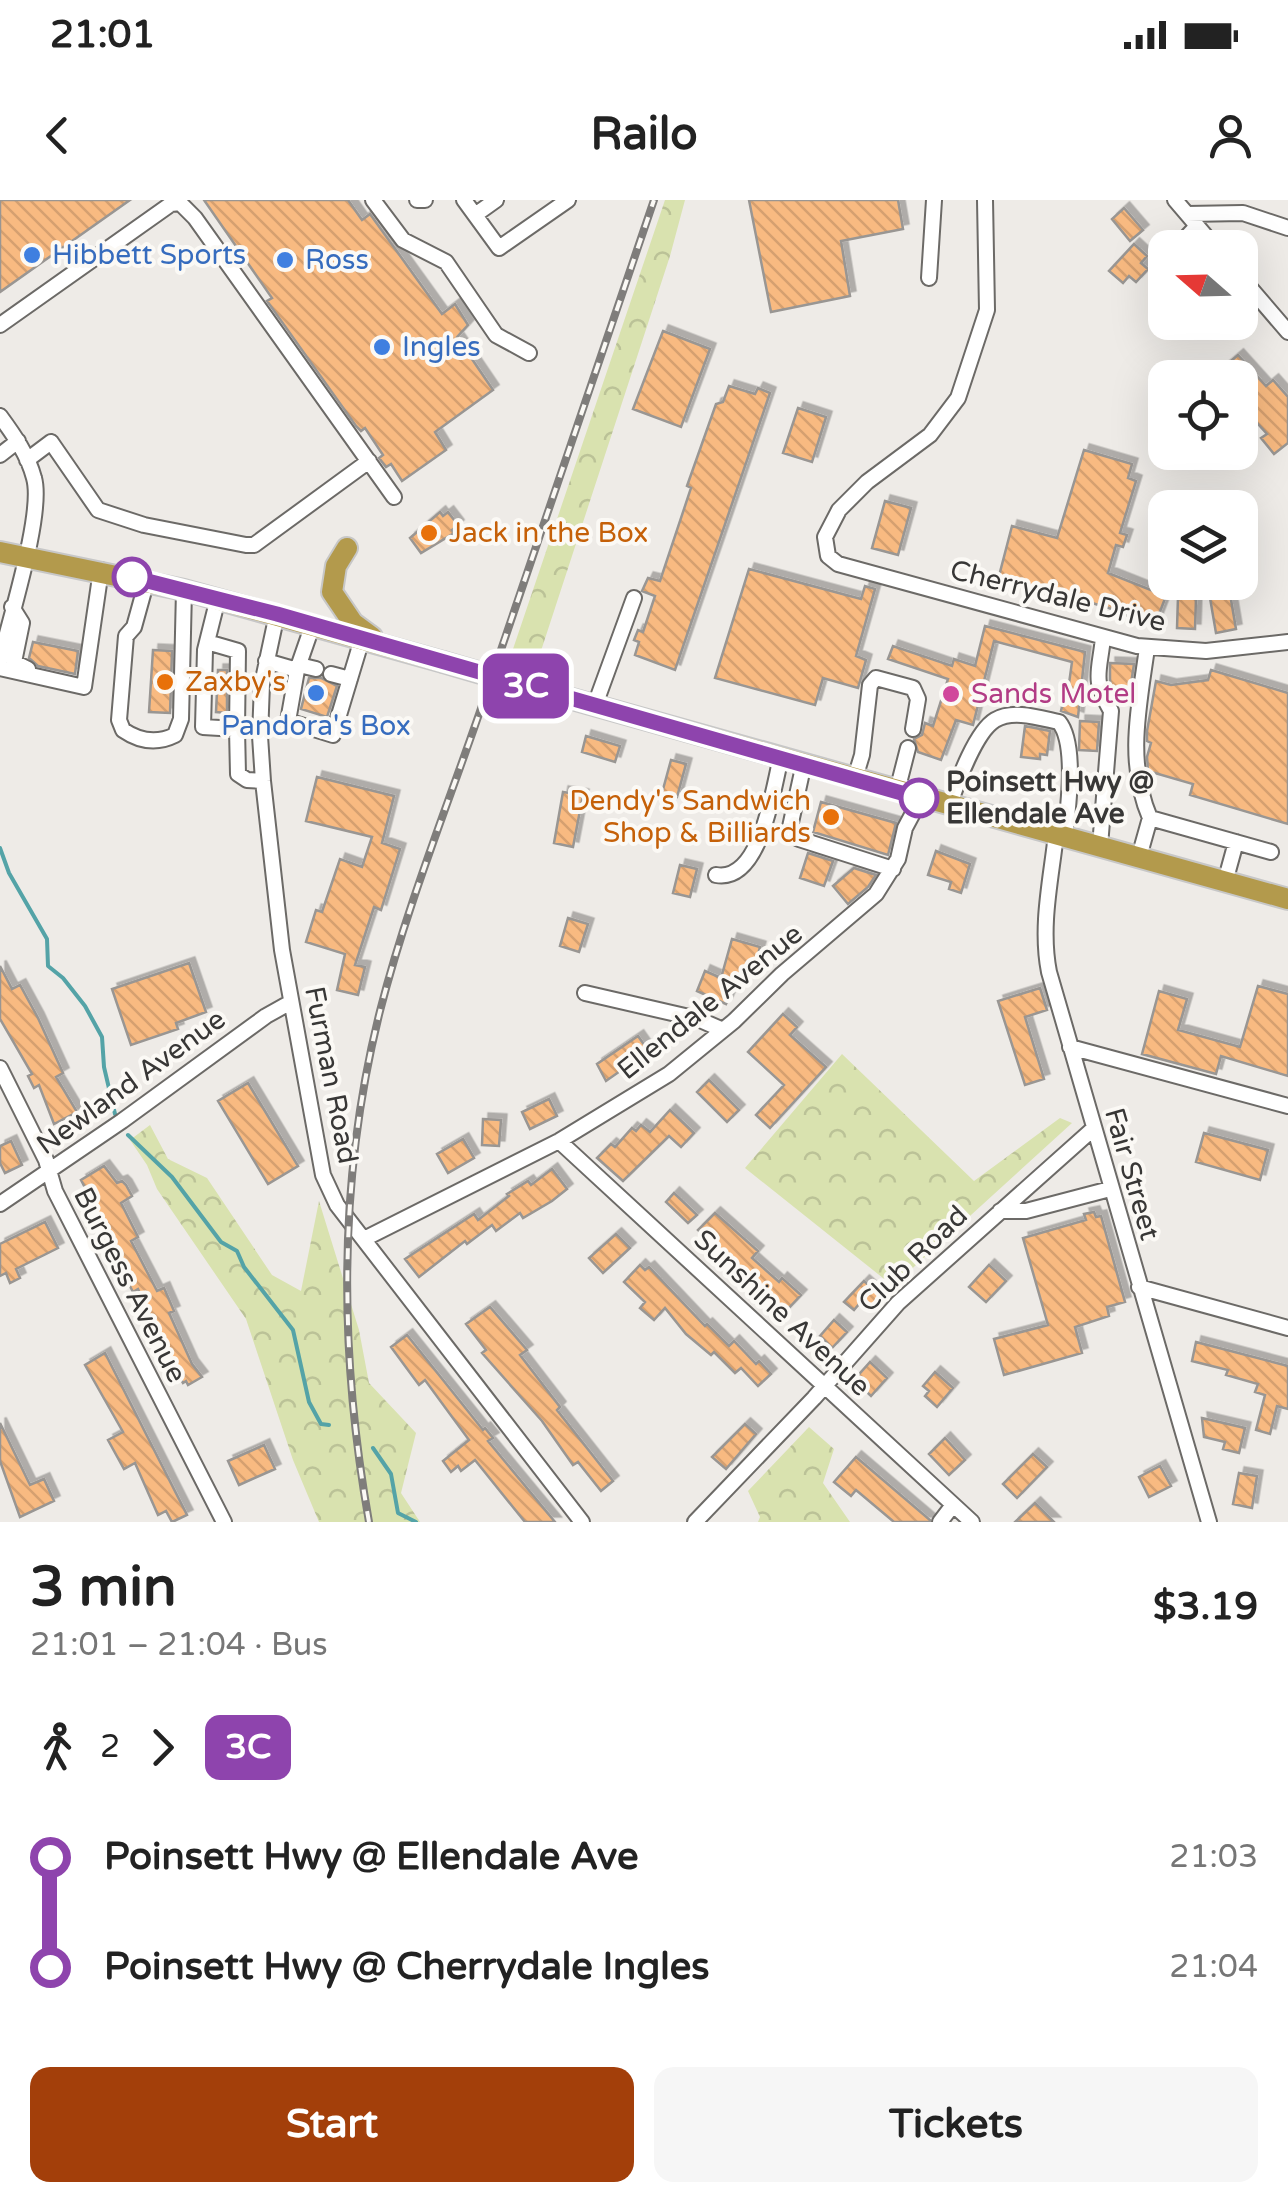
<!DOCTYPE html>
<meta charset="utf-8">
<style>
body{margin:0;font-family:"Varela Round",sans-serif;background:#f6f6f6;color:#222;height:100vh;display:flex;flex-direction:column;font-size:38px;white-space:nowrap}
*{box-sizing:border-box;margin:0}
p{font-size:32px;color:#767676}
.icon{flex:none;width:55px;height:55px;fill:none;stroke:currentColor;stroke-width:2;stroke-linecap:round;stroke-linejoin:round}
.map{position:relative;height:1322px;overflow:hidden}
.side{display:flex;flex-direction:column;background:#fff;flex:1}
.side>*{flex:none}
.badge{padding:0 20px;border-radius:15px;font-size:35px;line-height:65px}
.needle{width:65px;rotate:290deg}
.fabs{position:absolute;left:1148px;top:30px;display:grid;gap:20px}
.fabs a{display:grid;place-items:center;width:110px;height:110px;border-radius:20px;background:#fff;box-shadow:0 10px 40px #0002;font-size:50px}
.map>.badge{position:absolute;translate:-50% -50%;box-shadow:0 0 0 5px #fff}
.legs{display:flex;align-items:center;gap:15px;height:110px;padding:0 30px;font-size:32px}
.legs p{margin-inline-start:auto}
.overview{display:flex;align-items:center;justify-content:space-between;height:170px;padding:0 30px}
h1{font-size:55px;font-weight:700;line-height:75px}
.action{display:flex;gap:20px;margin-top:auto;padding:20px 30px}
.action a{flex:1;height:115px;border-radius:20px;background:#a33f0a;color:#fff;font-size:40px;font-weight:700;line-height:115px;text-align:center}
.action a+a{background:#f6f6f6;color:#222}
ul{padding:0 30px;list-style:none}
li{display:flex;align-items:center;gap:35px;height:110px;font-size:38px}
li i{display:grid;place-items:center;width:15px;height:100%;margin:0 12px;background:currentColor}
li i::after{content:'';width:25px;height:25px;margin:-12px;border:8px solid;border-radius:50%;background:#fff}
li p{margin-inline-start:auto}
li:first-child i{background:linear-gradient(#0000 50%,currentColor 0)}
li:last-child i{background:linear-gradient(currentColor 50%,#0000 0)}
.status{display:flex;justify-content:space-between;align-items:center;height:70px;padding:0 50px;background:#fff;direction:ltr}
.status svg{height:28px;fill:currentColor}
header{display:flex;justify-content:space-between;align-items:center;height:130px;padding:0 30px;background:#fff;font-size:45px;font-weight:700}
.map>svg:first-child{display:block}
</style>
<div class="status"><b>21:01</b><svg viewBox="0 0 49 12"><path d="M0 12V9h3v3zM5 12V6h3v6zM10 12V3h3v9zM15 12V0h3v12zM26 1h20v11H26zM47 4h2v5h-2z"/></svg></div>
<header><svg class="icon" aria-label="back" viewBox="0 0 24 24"><path d="M15 5l-7 7 7 7"/></svg>Railo<svg class="icon" aria-label="person" viewBox="0 0 24 24"><circle cx="12" cy="8" r="4"/><path d="M4 21q1-7 8-7t8 7"/></svg></header>
<div class="map">
<svg width="1288" height="1322" viewBox="0 0 1288 1322">
<defs>
<pattern id="forest-crowns" width="20" height="18" patternUnits="userSpaceOnUse" patternTransform="scale(2.5)"><rect width="20" height="18" fill="#d9e2af"/><path d="M2 6a3 3 0 1 1 6 0M12 15a3 3 0 1 1 6 0" fill="none" stroke="#bbc297"/></pattern>
<pattern id="building-back-hatch" width="6" height="6" patternUnits="userSpaceOnUse" patternTransform="scale(2.5)"><rect width="6" height="6" fill="#f8ba81"/><path d="M-1 5l2 2M0 0l6 6M5-1l2 2" fill="none" stroke="#d5a070"/></pattern>
<filter id="shadow"><feDropShadow dx="5.5" dy="-5.5" stdDeviation="0" flood-color="#0004"/></filter>
</defs>
<rect width="100%" height="100%" fill="#eeebe7"/>
<!-- forest -->
<path fill="url(#forest-crowns)" d="M665,0h20l-15,56 -131,401 -26,-8z
M842,854l132,127 86,-63 12,5 -179,163 -148,-118z
M150,925l18,34 39,19 65,97 29,16 18,-90 40,129 10,53 47,50 -15,60 19,29h-101l-26,-62 -47,-141 -89,-130 -10,-24 -17,-25z
M809,1227l25,22 -11,34 27,39h-92l2,-5 -12,-26z"/>
<g fill="none" stroke-linecap="round" stroke-linejoin="round">
<!-- stream -->
<path stroke="#54a3a7" stroke-width="4" d="M0,648l9,25 38,66 1,27 15,12 22,28 17,31 2,30 11,47
M128,935l44,42 49,65 16,9 7,16 49,63 16,72 12,22 8,1
M373,1248l18,26 7,39 18,9"/>
</g>
<!-- building -->
<path fill="url(#building-back-hatch)" stroke="#999693" stroke-width="2.5" filter="url(#shadow)" d="M0,0h130l-130,92z
M204,0h144l14,20 8,-6 72,100 13,-10 13,21 -11,12 36,53 -58,42 11,18 -44,31 -11,-17 -5,3 -7,-9 4,-3 -18,-27 -4,3 -5,-5 -89,-125 5,-3z
M749,0h149l5,29 -62,12 9,55 -79,16z
M1124,8l19,22 -13,11 -18,-22z
M1134,44l13,12 -6,7 7,6 -12,13 -7,-6 -6,7 -14,-12z
M663,131l47,18 -29,78 -48,-18z
M1238,155l28,31 7,-6 15,17v46l-14,11 -13,-16 6,-4 -27,-30v-26h-7l-9,-11z
M729,186l26,8 3,-6 12,5 -95,277 -40,-15 4,-13 -5,-2 4,-10 5,2 12,-36 -13,-5 6,-13 12,3 31,-93 -4,-2 29,-82 7,-2z
M798,208l28,9 -14,45 -29,-9z
M1084,250l48,14 -4,14 8,3 -16,52 7,2 -4,12 -7,-2 -8,28 58,23 -12,31 -45,-19 -110,-32 13,-50 45,12z
M885,301l26,7 -13,47 -26,-7z
M440,312l3,4 5,-4 10,13 -6,5 2,3 -33,20 -11,-15z
M749,369l112,30 4,-13 10,3 -19,67 10,4 -8,28 -35,-10 -8,27 -100,-27z
M1230,394l6,35 -20,4 -6,-35z
M1178,397l18,1 -1,31 -18,-1z
M985,426l100,26 -7,65 -17,-6 3,-13h3l5,-36 -78,-21 -21,84 -17,-5 -15,40 -23,-8 -4,-13 8,-4 3,-12 8,3 15,-47 -60,-20 5,-13 59,20 2,-7 21,7z
M33,442l45,9 -3,23 -37,-8 -9,-8z
M153,450l19,1 -2,62 -21,-1z
M1110,463l24,1 -5,33h-14l-5,-16z
M218,470h9v43l-11,-1z
M1211,470l77,23v131l-98,-29 3,-11 -45,-13 -1,-14 4,-14 -4,-2v-10l9,-50 15,4 37,-5z
M309,478h12l16,8 -10,31 -26,-8z
M1080,521l19,1 -2,29 -18,-1z
M1025,526l25,5 -3,24 -7,-1v5l-19,-2z
M586,536l34,10 -5,16 -33,-10z
M671,560l15,4 -9,33 -15,-4z
M317,577l77,19 -12,47 18,6 -19,61 -7,-3 -19,58 10,2 -7,28 -21,-5 8,-36 -39,-12 10,-32 6,2 18,-53 22,8 10,-30 -66,-16z
M563,592l20,3 -10,52 -19,-4z
M821,602l75,21 -8,32 -75,-23z
M936,651l34,13 -9,29 -12,-4 2,-7 -23,-7z
M808,653l25,8 -9,25 -24,-8z
M680,665l17,4 -7,28 -17,-4z
M854,668l22,7 -8,12 -20,17 -15,-18z
M568,718l20,6 -9,28 -19,-6z
M732,739l28,8 -7,24 -11,-3 -16,36 -29,-13 8,-20 16,7z
M189,763l17,49 -30,11 2,6 -47,16 -19,-56z
M0,766l12,23 8,-4 18,33 25,55 -7,4 21,35 -23,12 -15,-39 -5,3 -6,-12 4,-2 -32,-55z
M1258,786l30,8v82l-67,-20 -5,18 -74,-20 17,-63 28,8 -9,31 62,17z
M1040,788l7,22 -22,7 19,62 -19,6 -27,-84z
M783,814l14,13 -7,8 36,32 -56,61 -14,-13 28,-30 -36,-33z
M638,836l16,23 -26,18 -5,-8 -17,12 -9,-17z
M709,880l30,30 -12,12 -30,-30z
M248,883l50,83 -30,18 -50,-83z
M549,899l8,17 -27,13 -8,-17z
M670,910l24,23 -13,14 -12,-11 -46,45 -26,-23 14,-14 4,3 17,-19 4,3 5,-6 9,7z
M483,919l18,1 -2,26 -17,-1z
M1204,933l64,17 -8,30 -64,-18z
M463,939l11,19 -26,15 -11,-19z
M11,941l11,24 -17,8 -5,-10v-17z
M104,966l13,17 5,-2 4,4 6,11 -11,7 17,34 -7,4 26,50 7,-3 10,23 -5,2 23,51 10,13 -14,8 -2,-4 -3,2 -7,-12 -38,-82 -5,3 -18,-35 5,-2 -39,-75z
M552,969l15,20 -15,12 -29,17 -3,-5 -24,18 -4,-6 -25,19 -2,-3 -46,36 -14,-18 69,-45 4,6 31,-24 -2,-2 21,-13 3,4z
M674,993l23,22 -9,8 -22,-21z
M1094,1012l2,5 5,-1 24,86 -18,5 2,9 -34,11 7,26 -78,22 -10,-36 54,-14 -25,-87 63,-18 -2,-6z
M715,1013l43,38 -6,7 27,24 3,-4 19,17 -17,18 -44,-35 4,-3 -46,-45z
M45,1022l13,26 -42,21 4,9 -10,5 -4,-10 -6,3v-32z
M616,1034l14,14 -27,25 -14,-15z
M640,1065l5,5 4,-3 56,59 2,-2 22,22 5,-5 22,23 3,-3 12,13 -13,12 -17,-18 -6,5 -21,-21 -3,3 -25,-21 -21,-26 -11,12 -14,-12 5,-6 -21,-20z
M989,1065l17,16 -20,21 -17,-15z
M864,1081l18,16 -12,14 -10,-8 -6,7 -10,-8z
M490,1107l37,43 -7,5 40,52 -3,3 56,71 -12,10 -23,-29 -5,3 -31,-44 -60,-68 4,-3 -20,-26z
M834,1120l13,12 -15,16 -12,-12z
M407,1135l76,95 2,-2 8,10 -5,3 67,81h-30l-50,-62 -14,11 -3,-5 -7,6 -8,-11 26,-21 -44,-60 -6,5 -28,-38z
M1196,1142l92,24v43l-11,-3 -7,28 -14,-4 9,-35 -10,-3 3,-8 -32,-9 2,-5 -36,-9z
M105,1153l82,162 -15,7 -6,-11 -8,4 -23,-52 -11,6 -16,-29 15,-8 -38,-67z
M870,1162l17,16 -16,18 -17,-16z
M935,1172l18,16 -16,19 -12,-11 4,-5 -6,-5z
M1202,1218l43,10 -6,25 -16,-4 2,-7 -21,-5z
M0,1223l30,62 14,-6 10,22 -34,16 -20,-56z
M745,1224l11,10 -30,35 -14,-12z
M945,1238l20,22 -16,15 -20,-21z
M264,1245l11,24 -36,16 -11,-24z
M1033,1254l14,13 -30,31 -14,-14z
M856,1257l74,63v2h-36l-38,-32 -5,6 -17,-14z
M1160,1266l11,20 -22,11 -10,-20z
M1239,1273l18,3 -5,32 -19,-4z
M1035,1303l19,19h-39z"/>
<g fill="none" stroke-linecap="round" stroke-linejoin="round">
<!-- minor casing -->
<g stroke="#6c6a67" stroke-width="18">
<path id="minor" d="M373,0l30,40 43,22 50,73 33,18
M417,0h8
M464,0l35,48 69,-48
M985,0l2,110 -29,88 -28,37 -63,47 -28,28 -14,27 3,19 10,8 299,82 69,5 82,-9
M1175,0l41,48
M1187,14l56,-1 45,15
M475,15l21,-15
M1176,48l21,-22
M1240,76l48,56
M929,78l5,-78
M0,125l171,-121 9,-1 15,15 199,279
M0,216c14,19 28,39 34,62 10,35 -25,143 -34,183
M0,255l18,-14
M27,260l24,-18 47,68 46,15 102,20h8l115,-84
M147,380l-13,47 -8,9 -7,84 4,10c16,11 34,14 52,5l6,-16 3,-129
M218,398l-13,52 -2,77 34,2 1,45 9,6 16,1
M12,407l10,16 -8,39 14,7
M277,414l-15,70 -2,52 3,45 19,169 41,225 14,30 245,317
M207,442l31,9 -1,78
M1147,448c-8,58 -21,114 3,170l121,34
M266,461l31,9 -9,51 45,14 29,-96
M299,465l17,4
M0,468l84,19 17,-117
M297,470l16,-46
M331,474l19,5
M595,505l39,-107
M804,563l-14,64 9,12 94,30
M855,578l7,-23 8,-70 6,-7 37,10 5,11 -5,30
M897,591l11,-43
M949,606c8,-22 26,-74 46,-86 18,-11 45,-2 64,2 18,22 9,87 6,114
M1056,634c-5,46 -16,92 -7,138l160,550
M1100,646l11,-135c-19,-33 -12,-36 -8,-73
M1139,657l11,-39
M716,675c45,8 57,-86 65,-118
M1225,682l11,-40
M585,793l113,26 25,11
M1070,847l218,59
M0,868l46,92 9,31 169,331
M559,941l413,381
M0,1004l122,-83 144,-105 25,-14
M1000,1011h26l84,-22
M364,1039l195,-98 110,-67 65,-53 48,-47 94,-80 22,-35 7,-31 16,-30
M1139,1087l149,41
M695,1322l119,-124 84,-95 195,-174
M940,1322l13,-17"/>
</g>
<!-- highway casing -->
<g stroke="#c7c7c7" stroke-width="24">
<path id="highway" d="M347,348l-11,18 -4,26 21,31 19,14
M0,352l184,38 259,72
M522,485l766,214"/>
</g>
<!-- minor -->
<use href="#minor" stroke="#fff" stroke-width="14"/>
<!-- highway -->
<use href="#highway" stroke="#b39a4c" stroke-width="20"/>
<!-- rail casing -->
<g stroke="#7f7d7b" stroke-width="8">
<path id="rail" d="M369,1322c-30,-169 -31,-344 11,-511 28,-110 72,-216 108,-323 55,-163 111,-325 166,-488"/>
</g>
<!-- rail -->
<use href="#rail" stroke="#fbf9f5" stroke-width="4" stroke-dasharray="11" stroke-linecap="butt"/>
<!-- highway-bridge casing -->
<g stroke="#c7c7c7" stroke-width="24" stroke-linecap="butt">
<path id="highway-bridge" d="M443,462l79,23"/>
</g>
<!-- highway-bridge -->
<use href="#highway-bridge" stroke="#b39a4c" stroke-width="20"/>
</g>
<g fill="none" stroke-linecap="round" stroke-linejoin="round">
<!-- line-1 casing -->
<g stroke="#fff" stroke-width="22">
<path id="line-1" d="M132,377l145,37 642,184"/>
</g>
<!-- line-1 -->
<use href="#line-1" stroke="#8e44ad" stroke-width="15"/>
</g>
<!-- markers -->
<g fill="#3f7fe0" stroke="#fbf9f5" stroke-width="4">
<circle cx="32" cy="55" r="10"/>
<circle cx="285" cy="60" r="10"/>
<circle cx="382" cy="147" r="10"/>
<circle cx="316" cy="493" r="10"/>
</g>
<g fill="#e8710a" stroke="#fbf9f5" stroke-width="4">
<circle cx="429" cy="333" r="10"/>
<circle cx="165" cy="482" r="10"/>
<circle cx="831" cy="617" r="10"/>
</g>
<g fill="#fff" stroke="#8e44ad" stroke-width="5">
<circle cx="132" cy="377" r="18"/>
<circle cx="919" cy="598" r="18"/>
</g>
<circle fill="#d1479c" stroke="#fbf9f5" stroke-width="4" cx="951" cy="494" r="10"/>
<g text-anchor="middle" dominant-baseline="central" stroke-width="8" stroke-linejoin="round" paint-order="stroke">
<!-- shop labels -->
<g font-size="28" fill="#366cbe" stroke="#fbf9f5" text-anchor="start">
<text x="52" y="55">Hibbett Sports</text>
<text x="305" y="60">Ross</text>
<text x="402" y="147">Ingles</text>
<text x="316" y="526" text-anchor="middle">Pandora's Box</text>
</g>
<!-- food labels -->
<g font-size="28" fill="#c56008" stroke="#fbf9f5" text-anchor="start">
<text x="449" y="333">Jack in the Box</text>
<text x="185" y="482">Zaxby's</text>
<text x="811" y="601" text-anchor="end">Dendy's Sandwich<tspan x="811" dy="32">Shop &amp; Billiards</tspan></text>
</g>
<!-- street labels -->
<g font-size="28" fill="#383736" stroke="#fbf9f5">
<text transform="translate(1058 396) rotate(14)">Cherrydale Drive</text>
<text transform="translate(710 802) rotate(-39)">Ellendale Avenue</text>
<text transform="translate(331 875) rotate(79)">Furman Road</text>
<text transform="translate(131 882) rotate(-36)">Newland Avenue</text>
<text transform="translate(1132 974) rotate(74)">Fair Street</text>
<text transform="translate(913 1059) rotate(-44)">Club Road</text>
<text transform="translate(130 1085) rotate(63)">Burgess Avenue</text>
<text transform="translate(782 1113) rotate(43)">Sunshine Avenue</text>
</g>
<!-- hotel labels -->
<g font-size="28" fill="#b23c85" stroke="#fbf9f5" text-anchor="start">
<text x="971" y="494">Sands Motel</text>
</g>
<!-- stop labels -->
<g font-size="28" font-weight="bold" fill="#383736" stroke="#fbf9f5" text-anchor="start">
<text x="946" y="582">Poinsett Hwy @<tspan x="946" dy="32">Ellendale Ave</tspan></text>
</g>
</g>
</svg>
<div class="fabs">
<a><svg class="needle" viewBox="-14 -14 28 28"><path d="M0-13l5 13h-10z" fill="#e53935"/><path d="M0 13l5-13h-10z" fill="#767676"/></svg></a>
<a><svg class="icon" aria-label="locate" viewBox="0 0 24 24"><circle cx="12" cy="12" r="6"/><path d="M12 2v4M12 18v4M2 12h4M18 12h4"/></svg></a>
<a><svg class="icon" aria-label="layers" viewBox="0 0 24 24"><path d="M12 4l9 5-9 5-9-5zM3 14l9 5 9-5"/></svg></a>
</div>
<b class="badge" style="left:526px;top:486px;background:#8e44ad;color:#fff">3C</b>
</div>
<section class="side">
<div class="overview"><div><h1>3 min</h1><p>21:01 – 21:04 · Bus</p></div><b>$3.19</b></div>
<div class="legs"><svg class="icon" aria-label="walk" viewBox="0 0 24 24"><circle cx="13" cy="4" r="2"/><path d="M13 8l-2 6 4 7M11 14l-3 7M7 12l3-4h3l4 4"/></svg>2<svg class="icon" aria-label="forward" viewBox="0 0 24 24"><path d="M9 5l7 7-7 7"/></svg><b class="badge" style="background:#8e44ad;color:#fff">3C</b></div>
<ul>
<li><i style="color:#8e44ad"></i><b>Poinsett Hwy @ Ellendale Ave</b><p>21:03</p></li>
<li><i style="color:#8e44ad"></i><b>Poinsett Hwy @ Cherrydale Ingles</b><p>21:04</p></li>
</ul>
<div class="action"><a>Start</a><a>Tickets</a></div>
</section>
